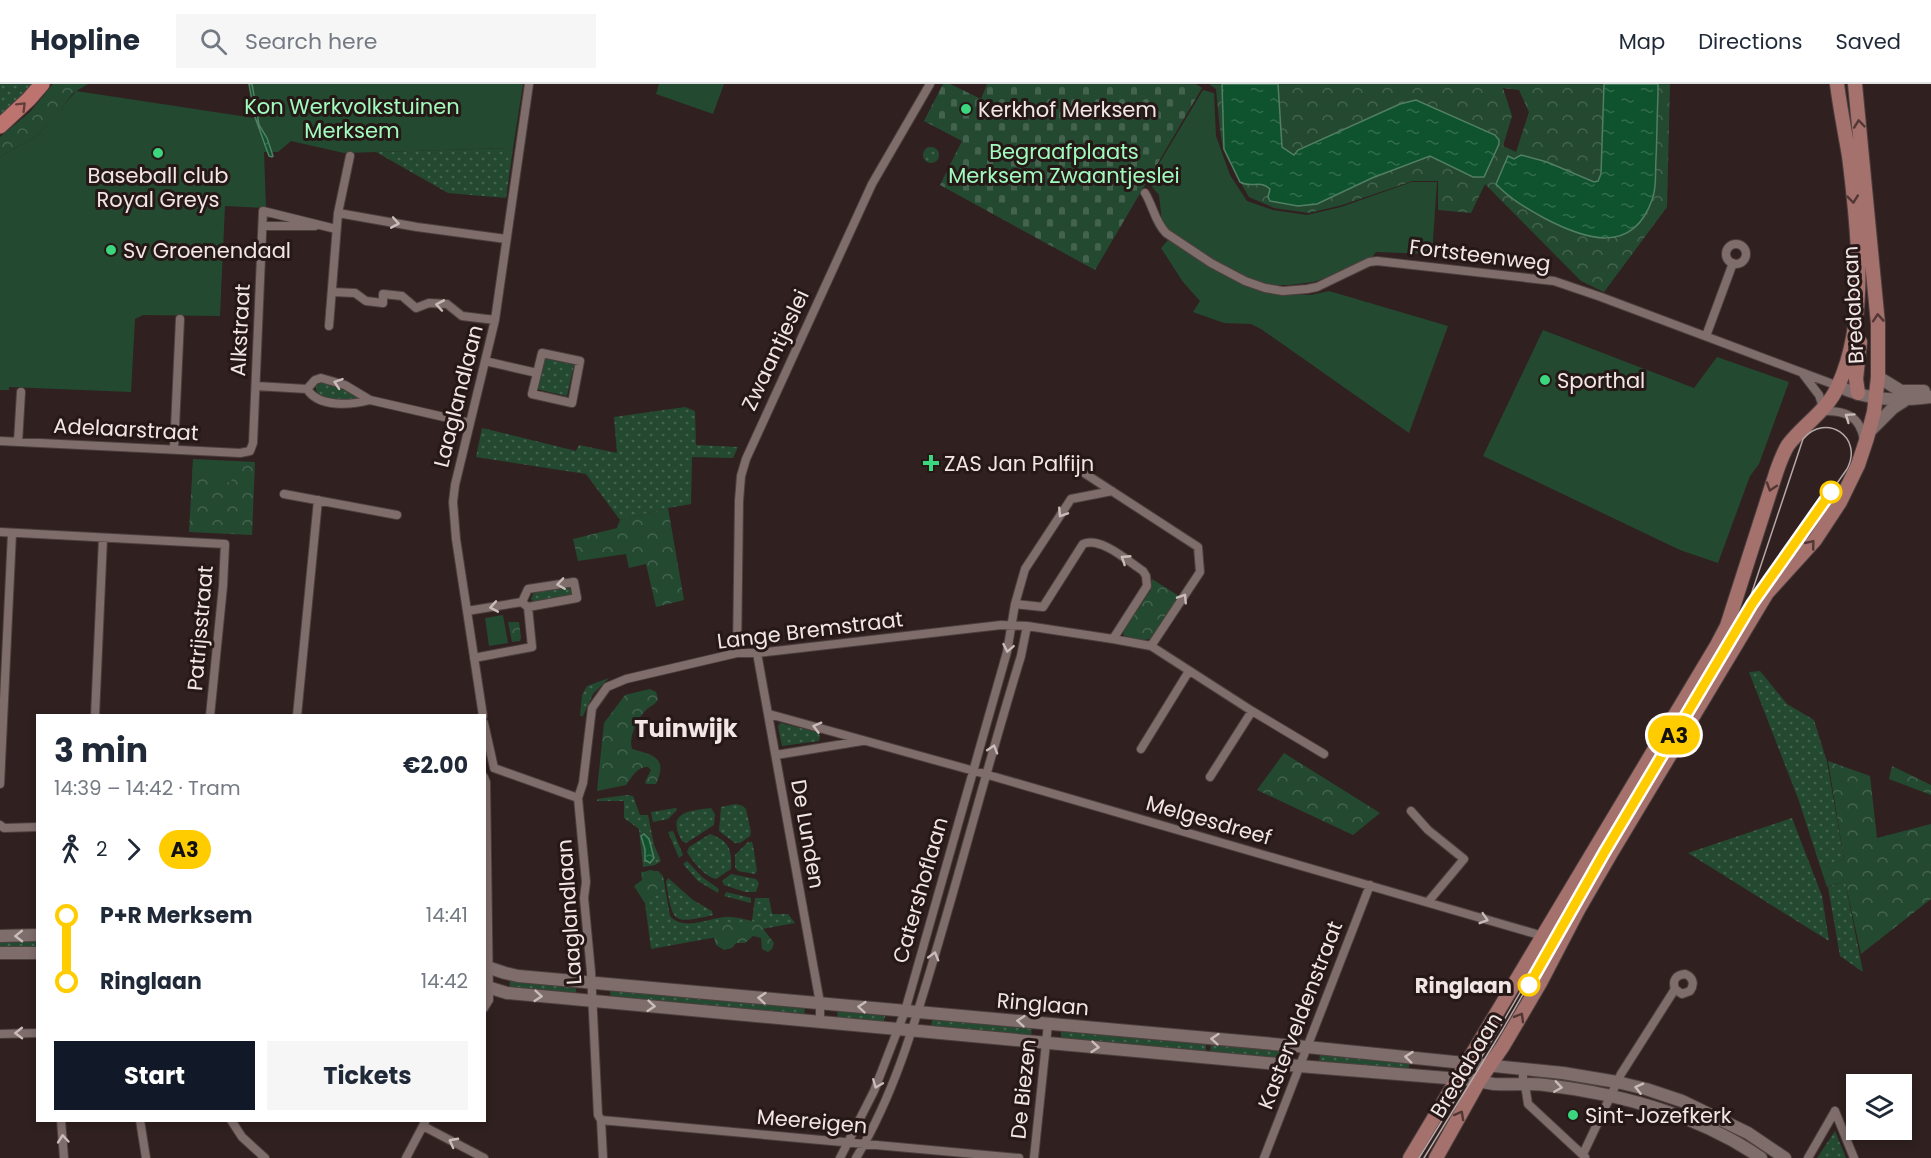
<!DOCTYPE html>
<meta charset="utf-8">
<style>
body{margin:0;font-family:Poppins,sans-serif;background:#f6f6f7;color:#1f2937;height:100vh;display:flex;flex-direction:column;font-size:22px;white-space:nowrap}
*{box-sizing:border-box;margin:0}
p{font-size:20px;color:#747a83}
.icon{flex:none;width:33px;height:33px;fill:none;stroke:currentColor;stroke-width:2;stroke-linecap:round;stroke-linejoin:round}
.map{position:relative;flex:1;overflow:hidden}
.sheet{position:absolute;left:36px;top:630px;width:450px;height:408px;display:flex;flex-direction:column;background:#fff;border-radius:0px;box-shadow:0 3px 9px #0003}
.sheet>*{flex:none}
.badge{padding:0 12px;border-radius:20px;font-size:21px;line-height:39px}
.buttons{position:absolute;left:1846px;top:990px;display:grid;gap:12px}
.buttons a{display:grid;place-items:center;width:66px;height:66px;border-radius:0px;background:#fff;box-shadow:0 3px 9px #0003;font-size:30px}
.map>.badge{position:absolute;translate:-50% -50%;box-shadow:0 0 0 3px #fff}
.legs{display:flex;align-items:center;gap:9px;height:66px;padding:0 18px;font-size:20px}
.legs p{margin-inline-start:auto}
.overview{display:flex;align-items:center;justify-content:space-between;height:102px;padding:0 18px}
h1{font-size:33px;font-weight:700;line-height:45px}
.button{display:flex;gap:12px;margin-top:auto;padding:12px 18px}
.button a{flex:1;height:69px;border-radius:0px;background:#111827;color:#fff;font-size:24px;font-weight:700;line-height:69px;text-align:center}
.button a+a{background:#f6f6f7;color:#1f2937}
ul{padding:0 18px;list-style:none}
li{display:flex;align-items:center;gap:21px;height:66px;font-size:22px}
li i{display:grid;place-items:center;width:9px;height:100%;margin:0 8px;background:currentColor}
li i::after{content:'';width:15px;height:15px;margin:-8px;border:4px solid;border-radius:50%;background:#fff}
li p{margin-inline-start:auto}
li:first-child i{background:linear-gradient(#0000 50%,currentColor 0)}
li:last-child i{background:linear-gradient(currentColor 50%,#0000 0)}
header{display:flex;align-items:center;gap:36px;box-sizing:border-box;height:84px;padding:0 30px;background:#fff;border-bottom:2px solid #e0e1e3}
header strong{font-size:28px}
nav{display:flex;gap:33px;margin-inline-start:auto;font-size:21px}
.search{width:420px;height:54px;background:#f6f6f7;display:flex;align-items:center;gap:15px;box-sizing:border-box;padding:0 21px;border-radius:0px;color:#747a83;font-size:22px}
.map>svg:first-child{display:block}
</style>
<header>
<strong>Hopline</strong>
<div class="search"><svg class="icon" aria-label="search" viewBox="0 0 24 24"><circle cx="10" cy="10" r="6"/><path d="M15 15l6 6"/></svg>Search here</div>
<nav><a>Map</a><a>Directions</a><a>Saved</a></nav>
</header>
<div class="map">
<svg width="1931" height="1074" viewBox="0 0 1931 1074">
<defs>
<pattern id="grass-dots" width="8" height="8" patternUnits="userSpaceOnUse" patternTransform="scale(1.5)"><rect width="8" height="8" fill="#244931"/><path d="M2 2h.1M6 6h.1" fill="none" stroke="#44634f" stroke-width="1.8" stroke-linecap="round"/></pattern>
<pattern id="forest-crowns" width="20" height="18" patternUnits="userSpaceOnUse" patternTransform="scale(1.5)"><rect width="20" height="18" fill="#244931"/><path d="M2 6a3 3 0 1 1 6 0M12 15a3 3 0 1 1 6 0" fill="none" stroke="#44634f"/></pattern>
<pattern id="cemetery-stones" width="16" height="16" patternUnits="userSpaceOnUse" patternTransform="scale(1.5)"><rect width="16" height="16" fill="#244931"/><path d="M2 7V4a2 2 0 0 1 4 0v3zM10 15v-3a2 2 0 0 1 4 0v3z" fill="#44634f"/></pattern>
<pattern id="water-ripples" width="26" height="14" patternUnits="userSpaceOnUse" patternTransform="scale(1.5)"><rect width="26" height="14" fill="#0e532d"/><path d="M2 4q2-2 4 0t4 0M15 11q2-2 4 0t4 0" fill="none" stroke="#326c4b"/></pattern>
</defs>
<rect width="100%" height="100%" fill="#302120"/>
<!-- grass -->
<path fill="url(#grass-dots)" d="M0,0h35l-35,34z
M923 71a8 8 0 1 1 16 0a8 8 0 1 1-16 0Z
M513,64l-7,50 -58,-5 -72,-41z
M544,274l30,7 -7,31 -31,-7z
M321,298l29,9 8,6 -1,2c-12,4 -43,3 -41,-13z
M685,323l10,4 1,34 42,2 -5,11 -41,-1 -1,47 -23,4 -48,12 -34,-46 -110,-17 6,-29 94,23 3,-6 38,8 -3,-36z
M569,503l3,6 -1,3 -37,6 -3,-3 2,-5 8,-4z
M1760,587l27,33 27,16 13,42 17,97 -24,7 -21,-65 -50,-129z
M609,594l-16,16 -10,22h-3l2,-21 5,-9z
M780,639l37,9 3,4 -1,5 -37,5 -4,-20z
M627,711l6,1 7,19h8l6,30 7,16 -6,4 -12,2 -4,-38 -15,-11v-17h-27v-2z
M736,720l7,2 3,3 5,23 -1,4 -10,7h-5l-16,-12 2,-24z
M676,724l1,2 -9,9 -15,3 -2,-10z
M711,724l4,6 -1,11 -28,18 -4,-2c-16,-29 6,-30 29,-33z
M1792,734l30,78 7,45 -141,-88z
M673,747l10,24 -4,3 -11,-26z
M710,750c19,7 22,15 21,35l-15,10c-12,-3 -22,-16 -29,-27l2,-5z
M748,758h4l1,3 4,26 -2,3 -17,-3 -3,-4v-12z
M687,777l15,16 17,12 -1,4 -20,-12 -15,-17z
M658,787l5,5 7,40c13,15 37,3 54,1 9,-1 19,2 28,4l3,-23h14l3,16h16l7,9 -144,26 -10,-77z
M731,790l25,5 3,4 -3,9h-11l-21,-7 -2,-4z
M668,794l25,22 19,11 1,4c-42,10 -40,7 -47,-33z
M1845,797l18,91 -23,-16 -12,-69z
M726,808l25,6v5l-27,-7z
M37,855v10l-37,1v-10z
M510,896l66,6v10l-67,-7z
M610,905l195,17 -1,11 -193,-18z
M837,925l49,5 -3,9 -45,-4z
M933,934l99,9 -1,10 -101,-9z
M1061,946l145,13v10l-145,-13z
M1211,959l79,7 -1,10 -79,-6z
M1320,969l89,9v6l-28,1 -62,-6z
M1835,1047l11,27h-29z"/>
<!-- forest -->
<path fill="url(#forest-crowns)" fill-rule="evenodd" d="M53,0h35l-15,9 -13,17 -22,25 -38,22v-20l30,-25z
M1209,0h13l2,65 8,19 12,16 18,-1 8,6 47,15 55,-26 58,-22 43,21 25,-40 -82,-37 -16,4 -102,46 -4,5 -12,-7 -4,-64h326l-3,90 -3,7 -4,1 -47,-20 -26,-7 -7,4 -6,-3 127,71 14,-19 6,-22 3,-102h12l-3,123 -63,85 -23,-11 -96,-97 -14,29 -33,-3v-29h-25l-71,24 -33,8 -35,-5 -25,-11 -17,-29 -9,-19 -3,-19 -4,-41zM1503,4l16,2 10,22 -13,40 -13,-6 9,-30z
M193,375l62,3 -3,73 -63,-3z
M668,424l16,92 -28,7 -10,-43 -17,4 -3,-14 -48,7 -5,-22 44,-11 3,-8z
M1152,495l27,17 -29,43 -7,1 -19,-4 -1,-3 1,-3 26,-39z
M508,538h11l2,16 -1,3 -8,1z
M650,605l6,3 2,7c-3,6 -6,6 -11,10 -9,8 -19,28 -15,40 22,6 36,9 24,35h-10l-1,-2 6,-12 -3,-3c-11,-1 -16,10 -22,18l-29,6 7,-68 21,-28z
M1284,669l96,60 -27,22 -96,-45z
M1828,677l42,15 7,62 54,-14v75l-70,55 -16,-73 -18,6 -7,-21 24,-7z
M1892,682l39,19v10l-42,-16z
M650,786l9,2c6,11 -6,21 -11,32l-2,1 -12,-19 8,-6v-7z
M749,837l9,1 16,21 -2,6 -4,3 -6,-3 -1,-11 -8,-2 -8,7h-9l-4,5 -8,2 -8,-5 -3,-11 7,-10c10,-2 19,0 29,-3z"/>
<!-- cemetery -->
<path fill="url(#cemetery-stones)" d="M943,0h7l31,15 6,-15h209l6,4 -107,182 -155,-85 22,-44 -38,-20z"/>
<!-- garden -->
<path fill="#244931" d="M250,0h273l-10,64 -169,5 -53,-12 -13,11h-14l2,56 -41,-2 -5,110 -77,-1 -8,4 -4,73 -122,-5v3h-9v-233l38,-22 38,-44 178,27z
M659,0h65l-11,30 -57,-20z
M1203,6l11,3 2,43 14,39 17,26 26,9 34,5 34,-8 71,-25h25l-5,72 -56,-2 -5,7 -34,15 -24,8 -24,3h-17l-18,-2 -84,-49 -8,-13 -3,-26 -11,-13z
M1169,155l46,29 49,25 47,2 18,-4 119,35 -39,107 -148,-104 -10,-5 -27,-1 -31,-11 7,-11 -17,-19 -22,-34z
M1543,246l151,58 23,-31 72,25 -30,82 -9,12 -32,87 -38,-13 -197,-94z
M215,376l22,11 -7,12 -21,-11z
M503,531l5,28 -19,3 -4,-28z"/>
<!-- water -->
<path fill="url(#water-ripples)" stroke="#527f64" stroke-width="1.5" d="M249,0h3l7,41 8,13 6,18 -1,1 -3,-1 -14,-39z
M1222,0h56l4,63 12,8 4,-5 102,-46 16,-4 79,35 4,5v4l-15,33h-11l-43,-21 -58,22 -55,26 -19,2 -28,-5 -2,-4 2,-8c-11,-10 -19,0 -30,-7l-16,-33z
M1604,0h54v11c-1,21 -1,43 -2,64 -1,14 1,29 -4,41 -20,56 -68,39 -108,18 -18,-10 -34,-19 -48,-34l12,-28 6,3 7,-4 26,7 47,20 4,-1 3,-7z
M644,750l5,5 5,19 -4,5 -5,-3v-11l-4,-13z"/>
<g fill="none" stroke-linecap="round" stroke-linejoin="round">
<!-- street casing -->
<g stroke="#4c3f3e" stroke-width="10">
<path id="street" d="M1145,109c8,13 10,29 21,40l45,30 34,18 20,7 18,3 24,-2 10,-2 52,-25 8,-1 177,20 47,16 237,89
M338,129l79,14 89,12
M263,142h52
M1726 170a10 10 0 1 1 20 0a10 10 0 1 1-20 0Z
M332,208l23,1 11,8 17,2v-9l19,2 14,12 13,-5 18,1 15,12 33,4
M329,242l9,-113 12,-57
M1706,252l27,-73
M542,269l38,8 -8,42 -40,-9z
M485,277l52,12
M1803,290l16,21 4,12
M256,302l51,3
M307,305l8,-9 6,-2 24,7 25,15 100,23
M307,305c12,19 44,16 63,11
M1821,327c23,-1 39,4 43,29
M0,357l240,12 10,-2 3,-8 10,-232 73,18
M18,358l3,-50
M174,365l6,-130
M1081,387l117,76 2,25 -49,74
M284,410l113,21
M0,448l225,12 -2,42 -13,130
M522,518l6,-13 46,-7 3,16 -49,9
M1015,520l28,3 40,-63c17,-8 45,17 60,27l3,5 1,10 -34,53
M467,527l55,-9
M737,569l2,-152 2,-25 5,-17 126,-275 58,-100
M757,569l63,350v19
M474,574l58,-11 -4,-40 -4,-3
M769,630l216,60 558,162
M95,632l8,-178
M297,632l21,-216
M483,632l-27,-177 -3,-37 2,-17 40,-165 34,-236
M484,639l10,45
M1141,665l48,-78
M776,671l86,-14
M494,684l84,30
M484,693l2,5 3,218 -5,8
M1210,693l42,-66
M0,700l12,-251
M1411,727l17,19 36,29 -36,43
M0,741l4,3 34,-1
M0,950l38,-1
M1523,986v13l3,8 2,13 57,53
M1835,1027l19,47
M61,1036l3,38
M140,1036l6,38
M231,1036l11,17 23,21
M601,1036l418,38
M423,1042l61,32
M1583,1070l38,-80 54,-85c-3,-9 1,-14 10,-15 8,3 10,10 5,17l-8,3 -7,-5
M406,1074l20,-38
M603,1074l-2,-38 -3,-5 -7,-143 -7,-74 2,-16 -8,-84 5,-15 9,-75 15,-21 19,-8 111,-26h20l244,-28 26,1 86,13 38,7 101,65 72,43
M840,1074l34,-67 31,-80 102,-359 8,-48 10,-35 46,-70 41,-8
M856,1074c40,-66 61,-143 83,-217 28,-95 53,-191 82,-285l6,-30
M1034,1074l14,-134
M1264,1074l106,-273
M1808,1074l27,-47"/>
</g>
<!-- secondary casing -->
<g stroke="#4c3f3e" stroke-width="14">
<path id="secondary" d="M1878,293l23,14h23
M1838,302c30,15 61,15 93,11
M1868,349l25,-25 11,-7
M0,852l38,-1
M0,869h38
M484,882l21,7 13,3 789,71 256,26 54,9 29,7 36,12 66,32 37,25
M484,902l23,7 792,73 173,14c7,1 15,3 22,4 17,1 34,-1 51,1 77,9 152,29 216,73"/>
</g>
<!-- primary casing -->
<g stroke="#4c3f3e" stroke-width="16">
<path id="primary" d="M1858,309l-2,-14 4,-37
M1410,1074l307,-513 10,-19 50,-156c3,-8 6,-17 11,-25 15,-20 40,-35 50,-59 31,-67 20,-158 11,-230 -4,-24 -9,-48 -12,-72
M1436,1074l43,-77 24,-35 37,-63 38,-73 33,-57 156,-260 48,-53 25,-38 18,-37 9,-27 7,-26 4,-35v-53l-23,-240"/>
</g>
<!-- highway casing -->
<g stroke="#4c3f3e" stroke-width="17">
<path id="highway" d="M0,42l29,-27 13,-15"/>
</g>
<!-- street -->
<use href="#street" stroke="#7f6d6b" stroke-width="8"/>
<!-- secondary -->
<use href="#secondary" stroke="#7f6d6b" stroke-width="12"/>
<!-- primary -->
<use href="#primary" stroke="#a5716d" stroke-width="14"/>
<!-- highway -->
<use href="#highway" stroke="#be746e" stroke-width="15"/>
<!-- tram -->
<path stroke="#b5a9a8" stroke-width="1.5" d="M1419,1074l81,-131 171,-295 75,-122 57,-171c23,-27 61,-2 44,30l-95,135 -148,249 -101,176 -79,129"/>
</g>
<!-- one-way arrows -->
<defs><path id="oneway-chevron" d="M-2-3.5L2.5 0L-2 3.5" fill="none" stroke-width="1.6" stroke-linecap="round" stroke-linejoin="round" transform="scale(1.5)"/></defs>
<use stroke="#633d39" href="#oneway-chevron" transform="translate(22 22) rotate(-45)"/>
<g stroke="#523734">
<use href="#oneway-chevron" transform="translate(1859 40) rotate(-96)"/>
<use href="#oneway-chevron" transform="translate(1853 115) rotate(84)"/>
<use href="#oneway-chevron" transform="translate(1878 234) rotate(-94)"/>
<use href="#oneway-chevron" transform="translate(1771 403) rotate(108)"/>
<use href="#oneway-chevron" transform="translate(1811 460) rotate(-51)"/>
<use href="#oneway-chevron" transform="translate(1520 933) rotate(-60)"/>
<use href="#oneway-chevron" transform="translate(1460 1031) rotate(-61)"/>
</g>
<g stroke="#c9bcba">
<use href="#oneway-chevron" transform="translate(395 139) rotate(10)"/>
<use href="#oneway-chevron" transform="translate(440 221) rotate(-170)"/>
<use href="#oneway-chevron" transform="translate(338 299) rotate(-161)"/>
<use href="#oneway-chevron" transform="translate(1849 333) rotate(-145)"/>
<use href="#oneway-chevron" transform="translate(1062 429) rotate(123)"/>
<use href="#oneway-chevron" transform="translate(1125 475) rotate(-147)"/>
<use href="#oneway-chevron" transform="translate(561 500) rotate(172)"/>
<use href="#oneway-chevron" transform="translate(1183 514) rotate(-57)"/>
<use href="#oneway-chevron" transform="translate(494 523) rotate(170)"/>
<use href="#oneway-chevron" transform="translate(1008 564) rotate(101)"/>
<use href="#oneway-chevron" transform="translate(817 643) rotate(-165)"/>
<use href="#oneway-chevron" transform="translate(993 665) rotate(-73)"/>
<use href="#oneway-chevron" transform="translate(1484 835) rotate(17)"/>
<use href="#oneway-chevron" transform="translate(19 852) rotate(179)"/>
<use href="#oneway-chevron" transform="translate(934 872) rotate(-74)"/>
<use href="#oneway-chevron" transform="translate(538 912) rotate(5)"/>
<use href="#oneway-chevron" transform="translate(762 914) rotate(-175)"/>
<use href="#oneway-chevron" transform="translate(651 922) rotate(5)"/>
<use href="#oneway-chevron" transform="translate(862 923) rotate(-175)"/>
<use href="#oneway-chevron" transform="translate(1021 937) rotate(-175)"/>
<use href="#oneway-chevron" transform="translate(19 949) rotate(179)"/>
<use href="#oneway-chevron" transform="translate(1215 955) rotate(-175)"/>
<use href="#oneway-chevron" transform="translate(1095 963) rotate(5)"/>
<use href="#oneway-chevron" transform="translate(1409 973) rotate(-174)"/>
<use href="#oneway-chevron" transform="translate(877 1000) rotate(112)"/>
<use href="#oneway-chevron" transform="translate(1558 1003) rotate(8)"/>
<use href="#oneway-chevron" transform="translate(1639 1004) rotate(-166)"/>
<use href="#oneway-chevron" transform="translate(63 1055) rotate(-95)"/>
<use href="#oneway-chevron" transform="translate(453 1058) rotate(-152)"/>
</g>
<g fill="none" stroke-linecap="round" stroke-linejoin="round">
<!-- line-1 casing -->
<g stroke="#fff" stroke-width="14">
<path id="line-1" d="M1529,901l75,-132 148,-249 79,-112"/>
</g>
<!-- line-1 -->
<use href="#line-1" stroke="#fc0" stroke-width="9"/>
</g>
<!-- markers -->
<g fill="#3ad77f" stroke="#261816" stroke-width="2">
<circle cx="966" cy="25" r="6"/>
<circle cx="158" cy="69" r="6"/>
<circle cx="111" cy="166" r="6"/>
<circle cx="1545" cy="296" r="6"/>
<path d="M928 370h6v6h6v6h-6v6h-6v-6h-6v-6h6z"/>
<circle cx="1573" cy="1031" r="6"/>
</g>
<g fill="#fff" stroke="#fc0" stroke-width="3">
<circle cx="1831" cy="408" r="10"/>
<circle cx="1529" cy="901" r="10"/>
</g>
<g text-anchor="middle" dominant-baseline="central" stroke-width="6" stroke-linejoin="round" paint-order="stroke">
<!-- park labels -->
<g font-size="21" fill="#a1fbbe" stroke="#261816">
<text x="352" y="22">Kon Werkvolkstuinen<tspan x="352" dy="24">Merksem</tspan></text>
<text x="1064" y="67">Begraafplaats<tspan x="1064" dy="24">Merksem Zwaantjeslei</tspan></text>
</g>
<!-- poi labels -->
<g font-size="21" fill="#f1e6e5" stroke="#261816" text-anchor="start">
<text x="978" y="25">Kerkhof Merksem</text>
<text x="158" y="91" text-anchor="middle">Baseball club<tspan x="158" dy="24">Royal Greys</tspan></text>
<text x="123" y="166">Sv Groenendaal</text>
<text x="1557" y="296">Sporthal</text>
<text x="944" y="379">ZAS Jan Palfijn</text>
<text x="1585" y="1031">Sint-Jozefkerk</text>
</g>
<!-- street labels -->
<g font-size="21" fill="#f1e6e5" stroke="#261816">
<text transform="translate(1480 171) rotate(7)">Fortsteenweg</text>
<text transform="translate(1853 221) rotate(-93)">Bredabaan</text>
<text transform="translate(240 246) rotate(-87)">Alkstraat</text>
<text transform="translate(775 266) rotate(-65)">Zwaantjeslei</text>
<text transform="translate(458 312) rotate(-76)">Laaglandlaan</text>
<text transform="translate(126 345) rotate(3)">Adelaarstraat</text>
<text transform="translate(200 544) rotate(-85)">Patrijsstraat</text>
<text transform="translate(810 546) rotate(-7)">Lange Bremstraat</text>
<text transform="translate(1209 736) rotate(16)">Melgesdreef</text>
<text transform="translate(808 750) rotate(80)">De Lunden</text>
<text transform="translate(920 806) rotate(-74)">Catershoflaan</text>
<text transform="translate(569 828) rotate(-94)">Laaglandlaan</text>
<text transform="translate(1043 920) rotate(5)">Ringlaan</text>
<text transform="translate(1300 931) rotate(-69)">Kasterveldenstraat</text>
<text transform="translate(1466 981) rotate(-59)">Bredabaan</text>
<text transform="translate(1023 1005) rotate(-84)">De Biezen</text>
<text transform="translate(812 1037) rotate(5)">Meereigen</text>
</g>
<!-- stop labels -->
<g font-size="21" font-weight="bold" fill="#f1e6e5" stroke="#261816" text-anchor="end">
<text x="1512" y="901">Ringlaan</text>
</g>
<!-- quarter labels -->
<g font-size="24" font-weight="bold" fill="#f1e6e5" stroke="#261816">
<text x="686" y="644">Tuinwijk</text>
</g>
</g>
</svg>
<div class="buttons">
<a><svg class="icon" aria-label="layers" viewBox="0 0 24 24"><path d="M12 4l9 5-9 5-9-5zM3 14l9 5 9-5"/></svg></a>
</div>
<b class="badge" style="left:1674px;top:651px;background:#fc0;color:#111">A3</b>
<section class="sheet">
<div class="overview"><div><h1>3 min</h1><p>14:39 – 14:42 · Tram</p></div><b>€2.00</b></div>
<div class="legs"><svg class="icon" aria-label="walk" viewBox="0 0 24 24"><circle cx="13" cy="4" r="2"/><path d="M13 8l-2 6 4 7M11 14l-3 7M7 12l3-4h3l4 4"/></svg>2<svg class="icon" aria-label="forward" viewBox="0 0 24 24"><path d="M9 5l7 7-7 7"/></svg><b class="badge" style="background:#fc0;color:#111">A3</b></div>
<ul>
<li><i style="color:#fc0"></i><b>P+R Merksem</b><p>14:41</p></li>
<li><i style="color:#fc0"></i><b>Ringlaan</b><p>14:42</p></li>
</ul>
<div class="button"><a>Start</a><a>Tickets</a></div>
</section>
</div>
